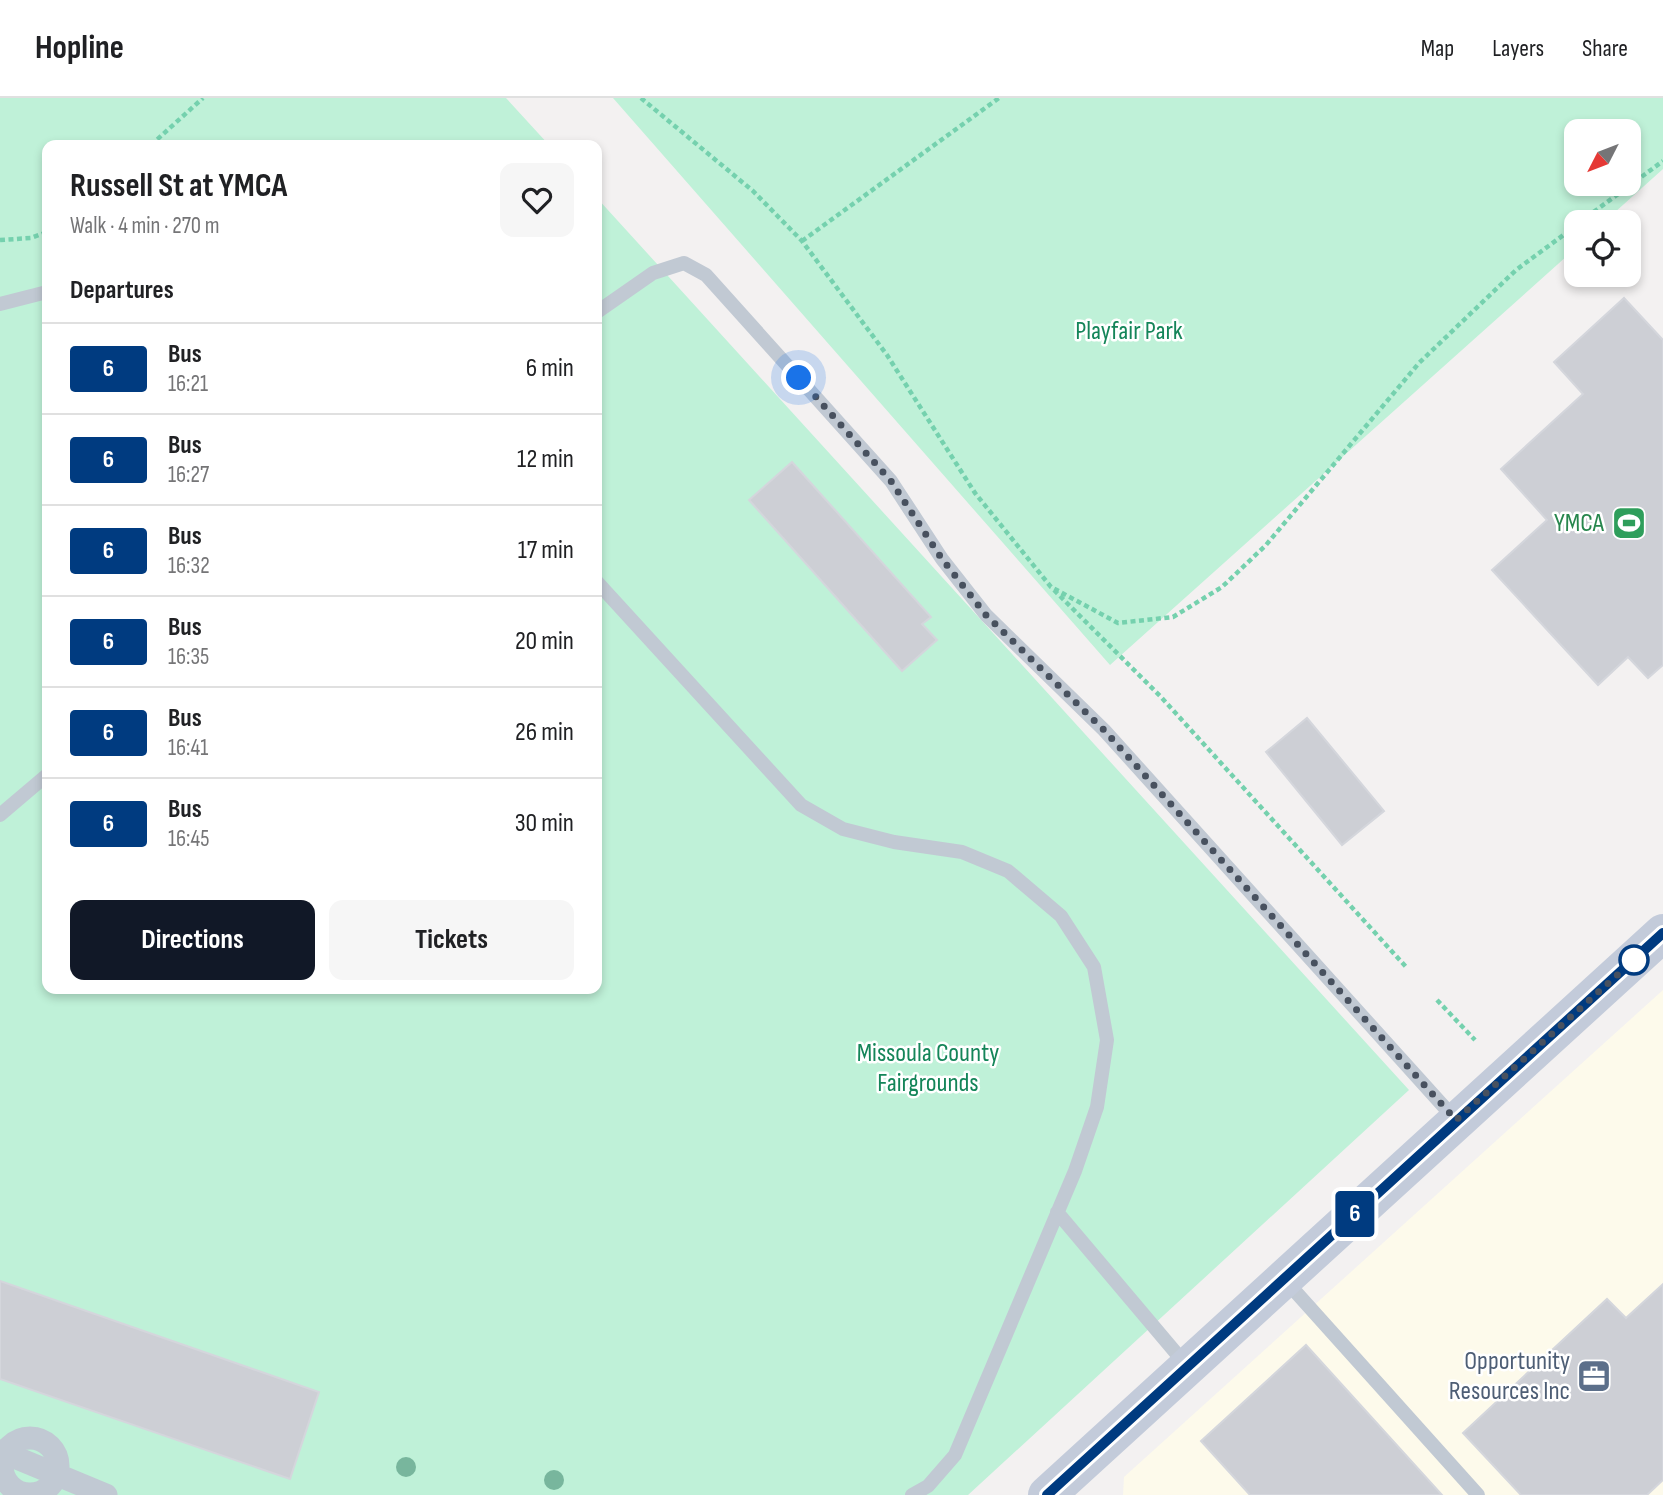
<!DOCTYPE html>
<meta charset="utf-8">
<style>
body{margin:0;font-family:"Sofia Sans Condensed",sans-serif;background:#f6f6f6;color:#202124;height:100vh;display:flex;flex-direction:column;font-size:26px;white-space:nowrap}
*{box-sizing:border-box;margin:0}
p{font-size:23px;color:#757577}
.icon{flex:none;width:38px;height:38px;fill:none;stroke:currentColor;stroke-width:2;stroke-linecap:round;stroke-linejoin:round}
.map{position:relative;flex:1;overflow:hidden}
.details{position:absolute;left:42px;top:42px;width:560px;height:854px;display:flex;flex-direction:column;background:#fff;border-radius:14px;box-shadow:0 4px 10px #0003}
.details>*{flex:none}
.badge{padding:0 14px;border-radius:5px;font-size:24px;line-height:46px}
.needle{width:46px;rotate:228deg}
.tools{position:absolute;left:1564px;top:21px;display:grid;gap:14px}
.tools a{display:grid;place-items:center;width:77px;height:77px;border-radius:14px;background:#fff;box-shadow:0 4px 10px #0003;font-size:35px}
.you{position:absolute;width:35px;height:35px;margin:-18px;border:5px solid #fff;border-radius:50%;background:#1a73e8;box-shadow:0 0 0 10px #1a73e833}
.map>.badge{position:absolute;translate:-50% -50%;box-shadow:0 0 0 4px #fff}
h2{padding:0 28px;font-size:26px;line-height:63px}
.round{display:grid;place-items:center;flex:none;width:74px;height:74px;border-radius:14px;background:#f6f6f6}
.overview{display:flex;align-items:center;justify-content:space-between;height:119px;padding:0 28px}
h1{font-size:33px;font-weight:700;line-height:52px}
.button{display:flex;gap:14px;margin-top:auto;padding:14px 28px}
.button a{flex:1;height:80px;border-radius:14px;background:#111827;color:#fff;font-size:28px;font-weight:700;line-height:80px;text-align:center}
.button a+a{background:#f6f6f6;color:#202124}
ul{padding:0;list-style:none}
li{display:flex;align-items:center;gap:21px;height:91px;padding:0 28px;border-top:2px solid #e0e0e0}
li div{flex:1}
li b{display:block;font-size:26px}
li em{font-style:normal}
li .badge{min-width:77px;font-weight:700;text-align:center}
header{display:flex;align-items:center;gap:42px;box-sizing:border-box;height:98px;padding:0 35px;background:#fff;border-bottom:2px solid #e0e0e0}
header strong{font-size:33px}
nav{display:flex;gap:38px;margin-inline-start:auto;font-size:24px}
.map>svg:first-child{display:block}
</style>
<header>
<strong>Hopline</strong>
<nav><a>Map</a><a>Layers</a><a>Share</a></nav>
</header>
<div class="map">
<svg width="1663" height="1397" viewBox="0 0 1663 1397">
<rect width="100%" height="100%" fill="#f3f1f1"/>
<!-- commercial -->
<path fill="#fdfaeb" d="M1663,892v505h-540l1,-18z"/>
<!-- green -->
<path fill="#bff1d8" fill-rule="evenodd" d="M0,0h506l43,47h-502v844h550v-791l812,892 -441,405h-968z
M613,0h1050v71l-59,53h-27v25l-467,418zM1577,33h52v53h-52z"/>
<!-- building -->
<path fill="#cdcfd5" stroke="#d4d6dc" stroke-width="2" d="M1624,200l39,42v325l-15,13 -20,-21 -30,28 -106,-115 55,-50 -46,-51 82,-75 -29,-32z
M792,364l139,155 -9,7 15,16 -35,31 -153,-171z
M1307,620l77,93 -42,34 -76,-93z
M0,1183l319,111 -29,87 -290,-100z
M1663,1186v196l-16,15h-126l-58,-62 144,-134 19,19z
M1306,1247l136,150h-192l-49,-54z"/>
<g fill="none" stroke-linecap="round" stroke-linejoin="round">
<!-- path -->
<path stroke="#75d1ae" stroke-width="4.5" stroke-dasharray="5 3.5" stroke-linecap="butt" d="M641,0l112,93 49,50 85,114 88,138 76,94 67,36 55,-6 49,-30 44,-42 153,-182 97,-93 61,-45
M151,47l52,-47
M1580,124l83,-61
M0,142l31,-2 16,-6
M802,143l197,-143
M1054,492l107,107 246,271
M1437,902l38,40
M22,1397v-1"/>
<!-- service -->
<path stroke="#c1c9d3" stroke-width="14" d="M0,206l47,-12
M597,214l56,-39 31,-10 22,12 185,206 51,78 44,56 118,115 351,389
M597,484l204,223 42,24 51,13 68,10 46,19 53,45 33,51 13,73 -10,67 -22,64 -120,284 -27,31 -16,9
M0,717l47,-40
M1057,1114l130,154
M1285,1182l193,215"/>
<!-- pedestrian -->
<path stroke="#c1c9d3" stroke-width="23" d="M2 1368a28 28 0 1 1 56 0a28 28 0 1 1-56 0Z
M0,1353l106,44"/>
<!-- secondary -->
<path stroke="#c3cbda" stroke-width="38" d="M1047,1397l616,-562"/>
</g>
<!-- trees -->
<g fill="#78b69d">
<circle cx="406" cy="1369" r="10"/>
<circle cx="554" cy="1382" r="10"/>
</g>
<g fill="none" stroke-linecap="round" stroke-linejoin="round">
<!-- line casing -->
<g stroke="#fff" stroke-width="16">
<path id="line" d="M1047,1397l616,-562"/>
</g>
<!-- line -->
<use href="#line" stroke="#003b80" stroke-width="10"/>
<!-- walk -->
<path stroke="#48515f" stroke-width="7" stroke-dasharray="0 12.6" d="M799,280l92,103 51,78 44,56 118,115 352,390 178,-160"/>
</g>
<!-- icons -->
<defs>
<g id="stadium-square" transform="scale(1.75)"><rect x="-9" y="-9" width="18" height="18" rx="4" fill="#2e9e5b" stroke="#fff"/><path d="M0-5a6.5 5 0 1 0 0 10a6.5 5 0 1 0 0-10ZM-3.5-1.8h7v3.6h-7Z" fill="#fff"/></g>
<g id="office-square" transform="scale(1.75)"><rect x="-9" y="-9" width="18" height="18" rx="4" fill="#5c6f8a" stroke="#fff"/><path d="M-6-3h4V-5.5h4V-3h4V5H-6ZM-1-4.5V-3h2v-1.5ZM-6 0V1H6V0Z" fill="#fff"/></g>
</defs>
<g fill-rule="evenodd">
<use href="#stadium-square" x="1629" y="425"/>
<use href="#office-square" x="1594" y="1278"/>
</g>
<!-- markers -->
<circle fill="#fff" stroke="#003b80" stroke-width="3.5" cx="1634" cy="862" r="14"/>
<g text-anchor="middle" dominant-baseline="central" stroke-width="5" stroke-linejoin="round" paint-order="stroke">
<!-- park labels -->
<g font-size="26" fill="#148559" stroke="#fff">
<text x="1129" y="233">Playfair Park</text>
<text x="928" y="955">Missoula County<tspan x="928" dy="30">Fairgrounds</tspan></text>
</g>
<!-- leisure labels -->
<g font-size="26" fill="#27864d" stroke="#fff" text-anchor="end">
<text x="1604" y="425">YMCA</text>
</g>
<!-- service labels -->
<g font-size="26" fill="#4e5e75" stroke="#fff" text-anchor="end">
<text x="1570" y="1263">Opportunity<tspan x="1570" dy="30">Resources Inc</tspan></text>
</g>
</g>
</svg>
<div class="tools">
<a><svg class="needle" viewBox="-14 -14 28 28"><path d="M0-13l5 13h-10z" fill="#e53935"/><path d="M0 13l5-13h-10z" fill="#757577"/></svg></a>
<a><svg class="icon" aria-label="locate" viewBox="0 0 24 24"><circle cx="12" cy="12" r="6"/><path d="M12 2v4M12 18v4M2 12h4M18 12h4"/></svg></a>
</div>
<div class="you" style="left:799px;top:280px"></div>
<b class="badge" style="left:1355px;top:1116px;background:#003b80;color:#fff">6</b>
<section class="details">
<div class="overview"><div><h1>Russell St at YMCA</h1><p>Walk · 4 min · 270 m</p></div><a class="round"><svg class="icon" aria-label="heart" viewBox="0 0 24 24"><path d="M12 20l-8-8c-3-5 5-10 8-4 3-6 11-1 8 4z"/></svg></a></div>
<h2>Departures</h2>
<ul>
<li><span class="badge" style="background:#003b80;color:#fff">6</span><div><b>Bus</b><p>16:21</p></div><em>6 min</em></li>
<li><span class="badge" style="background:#003b80;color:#fff">6</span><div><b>Bus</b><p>16:27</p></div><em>12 min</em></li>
<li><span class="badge" style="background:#003b80;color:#fff">6</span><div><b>Bus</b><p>16:32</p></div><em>17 min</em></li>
<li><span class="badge" style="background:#003b80;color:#fff">6</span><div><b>Bus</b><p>16:35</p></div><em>20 min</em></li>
<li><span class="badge" style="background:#003b80;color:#fff">6</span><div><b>Bus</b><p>16:41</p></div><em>26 min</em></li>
<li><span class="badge" style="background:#003b80;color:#fff">6</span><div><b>Bus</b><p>16:45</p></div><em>30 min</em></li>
</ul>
<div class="button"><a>Directions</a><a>Tickets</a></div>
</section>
</div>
